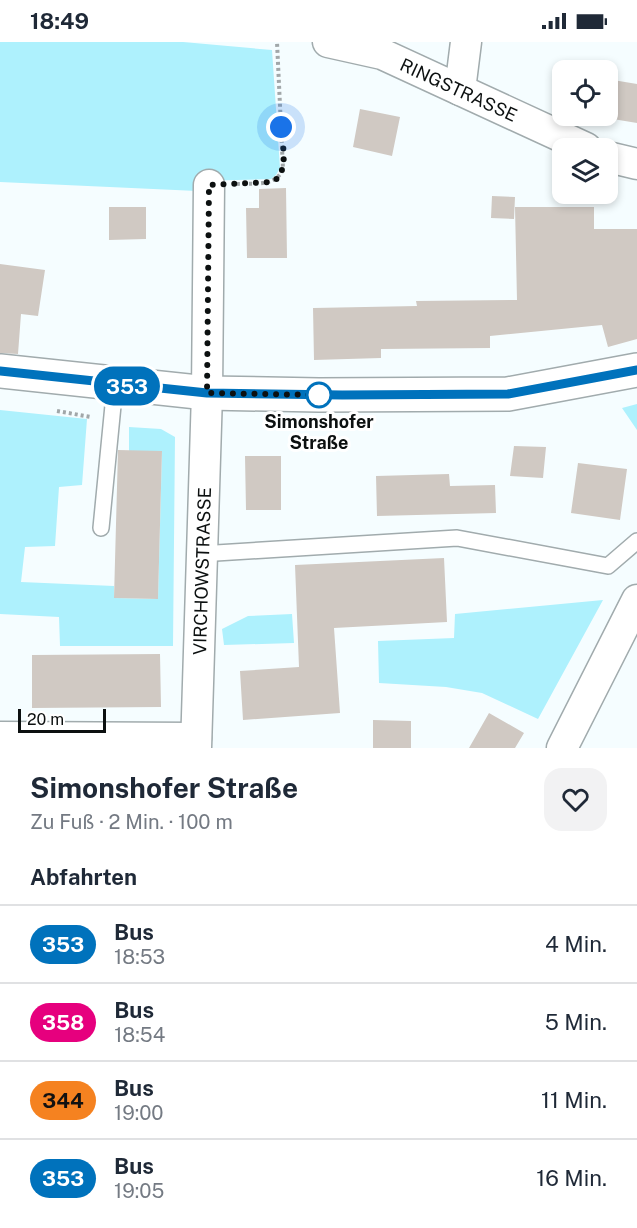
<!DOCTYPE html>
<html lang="de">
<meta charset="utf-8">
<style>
body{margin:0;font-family:"Public Sans",sans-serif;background:#f2f2f3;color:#1f2937;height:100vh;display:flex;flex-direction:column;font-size:22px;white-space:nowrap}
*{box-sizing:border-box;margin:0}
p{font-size:20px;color:#747a83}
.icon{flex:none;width:33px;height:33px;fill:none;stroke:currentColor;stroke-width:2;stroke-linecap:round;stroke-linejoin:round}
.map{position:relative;height:706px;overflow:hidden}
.panel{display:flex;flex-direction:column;background:#fff;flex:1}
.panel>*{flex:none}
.badge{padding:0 12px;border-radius:20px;font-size:21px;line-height:39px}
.controls{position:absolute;left:552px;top:18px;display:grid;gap:12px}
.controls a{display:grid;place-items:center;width:66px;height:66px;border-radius:12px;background:#fff;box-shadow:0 3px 9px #0003;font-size:30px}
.scale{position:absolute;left:18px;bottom:15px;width:88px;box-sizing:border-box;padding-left:6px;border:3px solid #0c1010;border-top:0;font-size:16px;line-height:21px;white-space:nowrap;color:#0c1010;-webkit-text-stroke:4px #fff;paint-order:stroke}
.you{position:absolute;width:30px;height:30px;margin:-15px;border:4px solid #fff;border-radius:50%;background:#1a73e8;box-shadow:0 0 0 9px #1a73e833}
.map>.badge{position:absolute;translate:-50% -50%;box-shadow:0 0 0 3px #fff}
h2{padding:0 30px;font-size:22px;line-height:54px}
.round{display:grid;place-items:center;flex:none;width:63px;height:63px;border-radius:18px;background:#f2f2f3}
.head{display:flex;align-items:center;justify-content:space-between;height:102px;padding:0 30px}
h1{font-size:28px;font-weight:700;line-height:45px}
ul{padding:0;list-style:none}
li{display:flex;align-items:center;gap:18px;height:78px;padding:0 30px;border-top:2px solid #e0e1e3}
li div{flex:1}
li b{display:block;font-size:22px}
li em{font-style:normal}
li .badge{min-width:66px;font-weight:700;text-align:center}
.status{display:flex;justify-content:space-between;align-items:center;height:42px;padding:0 30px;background:#fff;direction:ltr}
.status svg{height:16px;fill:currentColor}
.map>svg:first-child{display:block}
</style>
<div class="status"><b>18:49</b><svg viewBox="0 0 49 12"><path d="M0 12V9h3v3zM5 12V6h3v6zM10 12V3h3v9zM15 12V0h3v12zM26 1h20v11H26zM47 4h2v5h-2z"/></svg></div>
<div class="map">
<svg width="637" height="706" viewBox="0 0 637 706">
<rect width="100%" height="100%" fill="#f5fdff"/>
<!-- green -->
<path fill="#aef1fd" d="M0,0h183l89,8 8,118 -4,7 -5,4 -73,2 -1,10 -197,-9z
M637,362v26l-15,-22z
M0,368l87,9 -5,66 -23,2 -4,59 -30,1 -4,35 93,4v12l44,1 4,-147 -33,-1v-24l32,2 14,8 -2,209h-113l-1,-29 -59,-3z
M603,558l-65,119 -56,-26 -36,-6 -67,-4 -1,-42 76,-3 1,-24z
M292,572l2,29 -70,2 -2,-16 26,-13z"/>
<!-- building -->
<path fill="#d0c9c3" d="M613,38l24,4v39l-30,-5z
M360,67l40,8 -8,39 -39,-9z
M286,146l1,70h-40l-1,-50h13v-19z
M492,154l23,1 -1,22 -23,-1z
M109,165h37v32l-37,1z
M515,165h79v22h43v110l-29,8 -6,-22 -112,11v12l-109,1v9l-67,2 -1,-52 104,-2 -1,-5 101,-1z
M0,222l45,6 -7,46 -17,-2 -3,40 -18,-1z
M514,404l32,1 -3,31 -33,-2z
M118,408l44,1 -4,148 -44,-1z
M245,414h36v54h-35z
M578,421l49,6 -7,51 -49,-7z
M449,432l1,12 45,-1 1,28 -119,3 -1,-40z
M444,516l3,64 -113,6 6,85 -97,7 -3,-49 59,-4 -4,-102z
M160,612l1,53 -129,1v-53z
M489,671l35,20 -9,15h-46z
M373,678l38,1v27h-38z"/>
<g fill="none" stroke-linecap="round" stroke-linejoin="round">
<!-- service casing -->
<g stroke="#a1abad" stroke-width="18">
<path id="service" d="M101,486l14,-143
M200,512l257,-16 151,28 29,-25"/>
</g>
<!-- minor casing -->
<g stroke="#a1abad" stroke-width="33">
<g id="minor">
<path id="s1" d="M328,0l54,12 204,94"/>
<path d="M460,48l6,-48"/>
<path d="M608,115l29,7"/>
<path d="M0,695l196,1"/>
<path id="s2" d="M196,706l11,-355 2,-208"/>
<path d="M562,706l75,-148"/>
</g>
</g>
<!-- tertiary casing -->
<g stroke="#a1abad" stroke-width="36">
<path id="tertiary" d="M0,329l207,22 112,2 189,-1 129,-24"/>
</g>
<!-- path -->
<path stroke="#a1a7a9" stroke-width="4" stroke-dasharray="3 3" stroke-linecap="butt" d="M237,142c17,-1 39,3 46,-15l-6,-127
M57,369l34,6"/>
<!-- service -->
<use href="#service" stroke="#fff" stroke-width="15"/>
<!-- minor -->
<use href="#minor" stroke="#fff" stroke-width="30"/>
<!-- tertiary -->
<use href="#tertiary" stroke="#fff" stroke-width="33"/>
</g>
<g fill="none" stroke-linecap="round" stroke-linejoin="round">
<!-- line casing -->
<g stroke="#fff" stroke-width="14">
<path id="line" d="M0,329l207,22 135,2 166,-1 129,-24"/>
</g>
<!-- line -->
<use href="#line" stroke="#0072bc" stroke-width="9"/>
<!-- walk -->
<path stroke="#0c1010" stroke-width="6" stroke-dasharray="0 10.8" d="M281,85c1,18 9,43 -8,55l-64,3 -2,208 112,2"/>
</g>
<!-- markers -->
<circle fill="#fff" stroke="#0072bc" stroke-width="3" cx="319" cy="353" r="12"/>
<g text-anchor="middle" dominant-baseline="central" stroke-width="6" stroke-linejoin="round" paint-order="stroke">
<!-- street labels -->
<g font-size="18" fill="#0c1010" stroke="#fff">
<text stroke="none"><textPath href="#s1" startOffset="140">RINGSTRASSE</textPath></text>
<text stroke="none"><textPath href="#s2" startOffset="177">VIRCHOWSTRASSE</textPath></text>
</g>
<!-- stop labels -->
<g font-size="18" font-weight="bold" fill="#0c1010" stroke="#fff">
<text x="319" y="379">Simonshofer<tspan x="319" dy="21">Straße</tspan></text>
</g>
</g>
</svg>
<div class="controls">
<a><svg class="icon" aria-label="locate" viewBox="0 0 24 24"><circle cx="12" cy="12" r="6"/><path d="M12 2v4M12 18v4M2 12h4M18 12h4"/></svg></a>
<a><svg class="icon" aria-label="layers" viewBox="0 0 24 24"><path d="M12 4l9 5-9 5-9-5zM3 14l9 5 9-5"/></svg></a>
</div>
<div class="scale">20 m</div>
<div class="you" style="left:281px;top:85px"></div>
<b class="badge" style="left:127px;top:344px;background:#0072bc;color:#fff">353</b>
</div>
<section class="panel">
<div class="head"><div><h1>Simonshofer Straße</h1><p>Zu Fuß · 2 Min. · 100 m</p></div><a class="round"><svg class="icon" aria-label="heart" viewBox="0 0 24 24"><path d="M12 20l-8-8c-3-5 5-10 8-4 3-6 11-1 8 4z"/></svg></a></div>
<h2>Abfahrten</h2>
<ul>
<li><span class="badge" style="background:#0072bc;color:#fff">353</span><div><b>Bus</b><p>18:53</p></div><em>4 Min.</em></li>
<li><span class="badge" style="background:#e6007e;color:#fff">358</span><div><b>Bus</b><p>18:54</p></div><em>5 Min.</em></li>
<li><span class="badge" style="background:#f58220;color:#111">344</span><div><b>Bus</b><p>19:00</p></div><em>11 Min.</em></li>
<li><span class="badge" style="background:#0072bc;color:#fff">353</span><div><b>Bus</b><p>19:05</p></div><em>16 Min.</em></li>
</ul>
</section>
